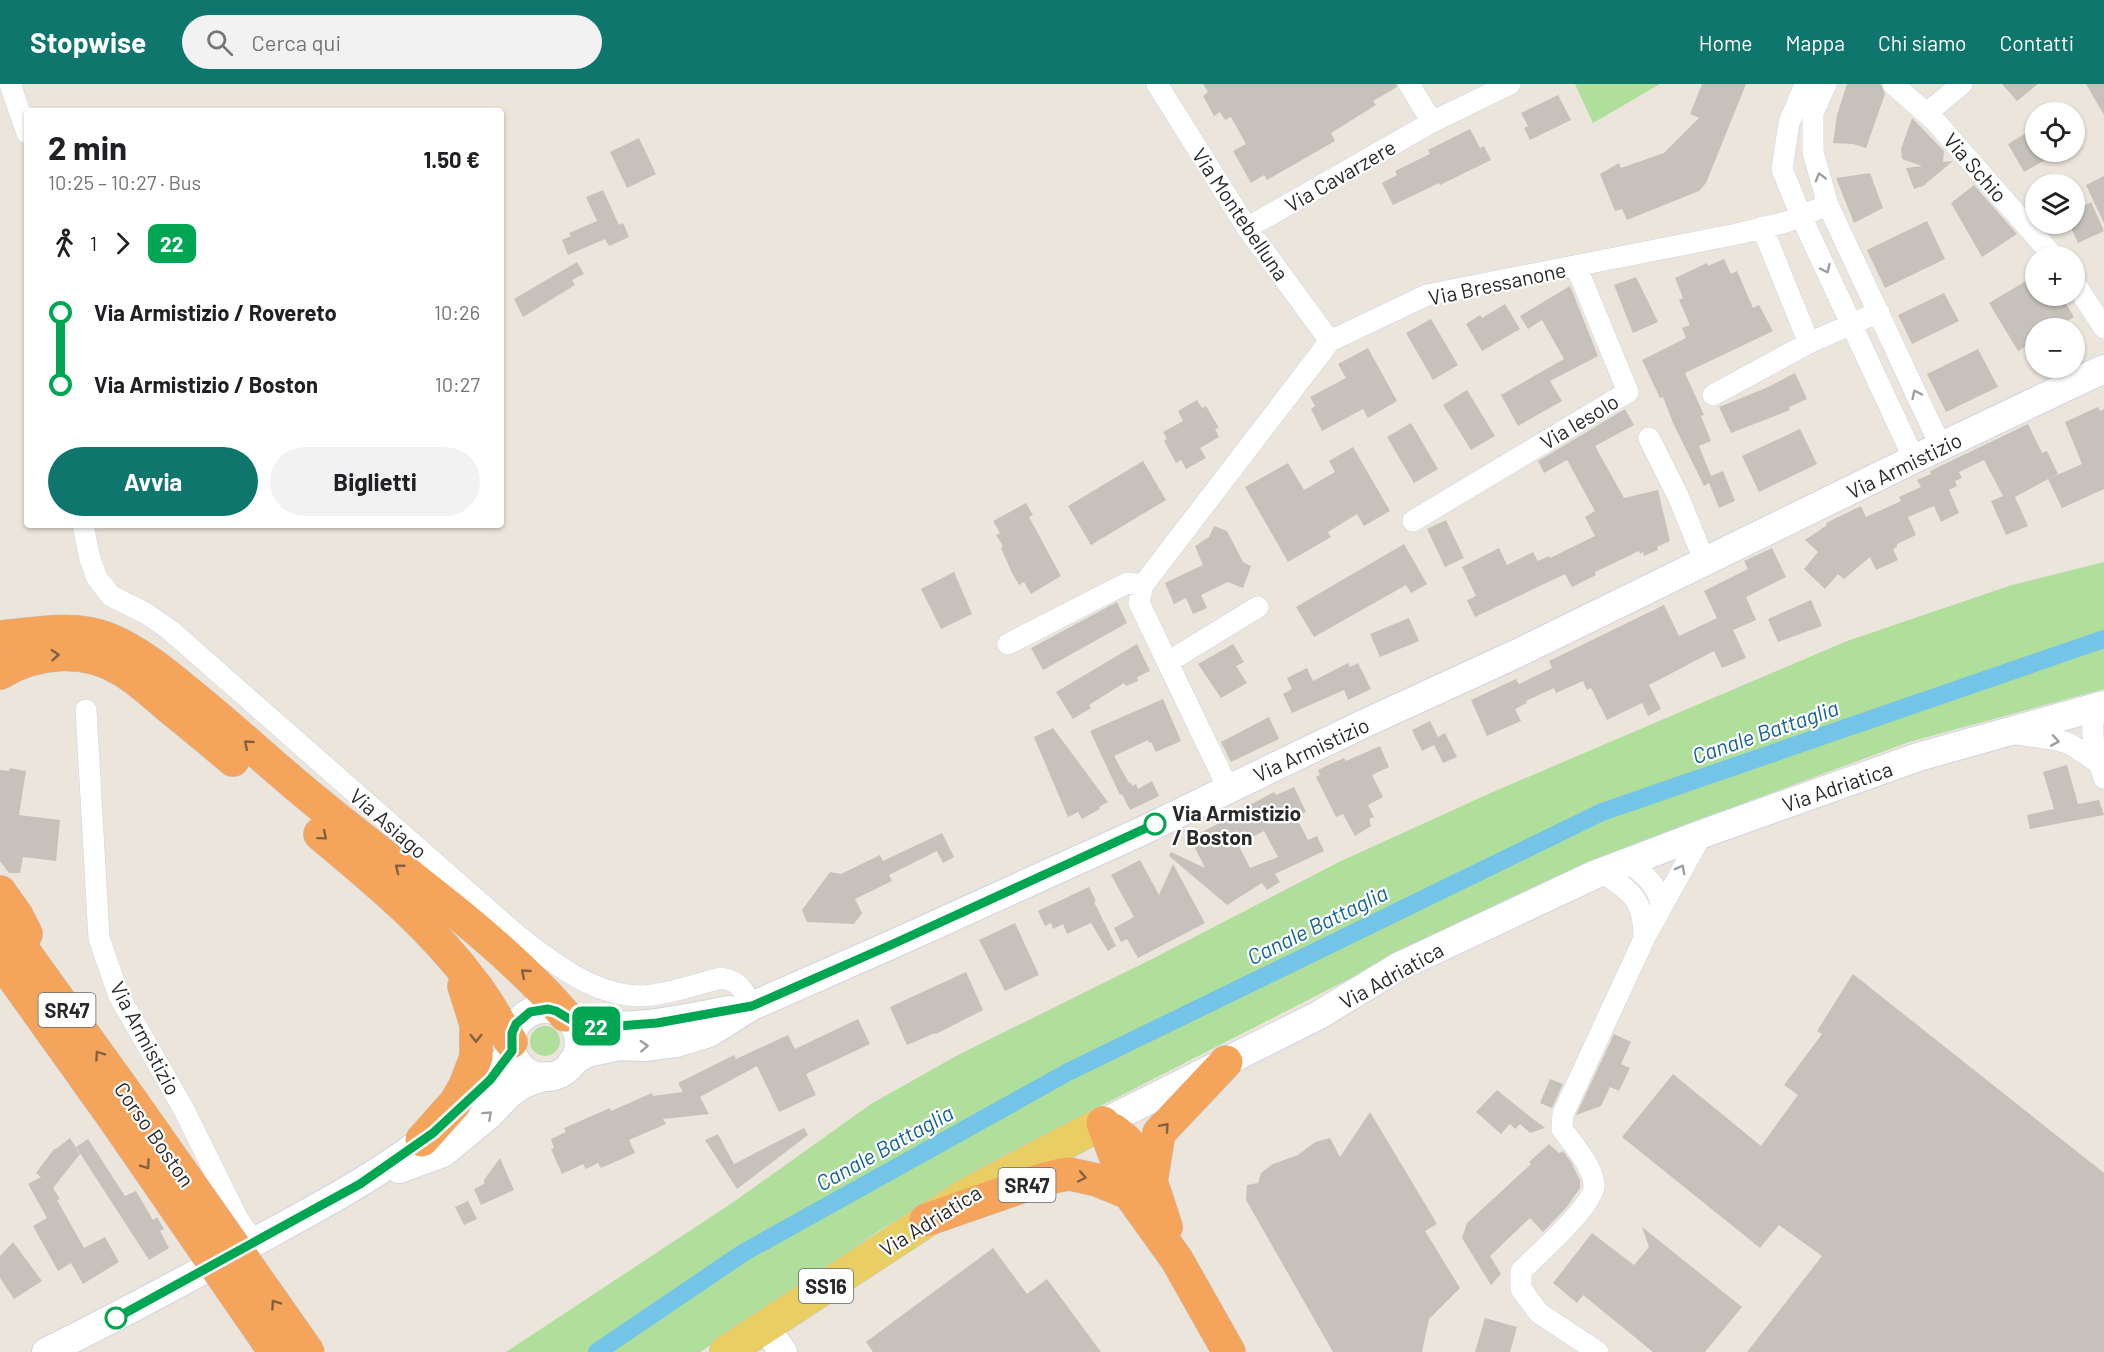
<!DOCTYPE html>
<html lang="it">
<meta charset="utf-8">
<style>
body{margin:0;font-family:Barlow,sans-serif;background:#f2f2f2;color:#202124;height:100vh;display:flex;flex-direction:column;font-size:22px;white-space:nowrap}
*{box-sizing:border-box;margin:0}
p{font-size:20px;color:#757577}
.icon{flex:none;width:33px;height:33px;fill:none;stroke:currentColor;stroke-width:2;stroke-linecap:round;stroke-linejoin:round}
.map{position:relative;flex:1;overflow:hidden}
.sheet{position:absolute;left:24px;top:24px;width:480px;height:420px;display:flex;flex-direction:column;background:#fff;border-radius:6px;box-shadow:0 2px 4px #0004}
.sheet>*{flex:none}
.badge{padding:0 12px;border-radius:9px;font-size:21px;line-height:39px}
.fabs{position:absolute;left:2025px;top:18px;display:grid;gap:12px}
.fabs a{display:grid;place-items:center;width:60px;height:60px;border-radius:50%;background:#fff;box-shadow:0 2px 4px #0004;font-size:30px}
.map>.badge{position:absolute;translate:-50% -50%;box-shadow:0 0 0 3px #fff}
.legs{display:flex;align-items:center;gap:9px;height:66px;padding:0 24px;font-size:20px}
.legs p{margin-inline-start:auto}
.headline{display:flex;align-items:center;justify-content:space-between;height:102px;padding:0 24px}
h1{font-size:33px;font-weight:700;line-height:45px}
.primary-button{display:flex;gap:12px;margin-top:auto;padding:12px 24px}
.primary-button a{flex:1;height:69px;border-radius:36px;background:#0f766e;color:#fff;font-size:24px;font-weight:700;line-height:69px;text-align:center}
.primary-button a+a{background:#f2f2f2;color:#202124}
ul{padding:0 24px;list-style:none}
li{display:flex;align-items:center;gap:21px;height:72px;font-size:22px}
li i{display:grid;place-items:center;width:9px;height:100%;margin:0 8px;background:currentColor}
li i::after{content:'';width:15px;height:15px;margin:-8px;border:4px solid;border-radius:50%;background:#fff}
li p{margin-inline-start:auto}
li:first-child i{background:linear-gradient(#0000 50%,currentColor 0)}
li:last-child i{background:linear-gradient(currentColor 50%,#0000 0)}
header{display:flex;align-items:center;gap:36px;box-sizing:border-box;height:84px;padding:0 30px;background:#0f766e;color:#fff}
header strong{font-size:28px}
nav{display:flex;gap:33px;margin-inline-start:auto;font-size:21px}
.search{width:420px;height:54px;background:#f2f2f2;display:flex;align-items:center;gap:15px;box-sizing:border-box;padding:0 21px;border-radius:33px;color:#757577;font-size:22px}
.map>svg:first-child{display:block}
</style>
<header>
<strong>Stopwise</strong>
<div class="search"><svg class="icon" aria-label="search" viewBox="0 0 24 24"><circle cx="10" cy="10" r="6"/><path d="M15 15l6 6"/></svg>Cerca qui</div>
<nav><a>Home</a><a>Mappa</a><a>Chi siamo</a><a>Contatti</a></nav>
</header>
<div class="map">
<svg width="2104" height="1268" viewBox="0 0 2104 1268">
<rect width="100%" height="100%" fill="#ebe5dc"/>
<!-- green -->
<path fill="#afdf9b" d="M1575,0h85l-67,39z
M2104,478v127l-195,53 -227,84 -96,39 -196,93 -387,198 -123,74 -121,84 -59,38h-194l226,-149 139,-99 87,-49 198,-98 183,-95 156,-71 352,-150 165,-56z
M530 957a15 15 0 1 1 30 0a15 15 0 1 1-30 0Z"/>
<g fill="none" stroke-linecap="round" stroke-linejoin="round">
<!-- canal -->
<path stroke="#74c4e8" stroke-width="18" d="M597,1268l146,-99 325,-181 534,-260 502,-173"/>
</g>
<!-- building -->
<path fill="#c6c2bb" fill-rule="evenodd" d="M1203,0h193l1,3 -24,14 3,4 -45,28 4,8 -68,39 -3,-5 -13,8 -18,-32 13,-7 -15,-27 -6,3 -5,-8 -6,4 -11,-20 5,-4z
M1702,0h44l-40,99 -7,8 -72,29 -5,-11 -7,2 -15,-37 19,-11 2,5 43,-15 35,-35 -9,-4z
M1847,0h34l4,10 -19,54 -13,-4 -20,-1 4,-28z
M2002,0h36l-21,17z
M2086,0h18v31z
M1558,11l13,25 -41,20 -6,-12 4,-2 -7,-13z
M1912,34l32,33 -1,11 10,-1 -30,25 -9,3 -8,-21 16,-2 -20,-7 -1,-10z
M2036,43v25h23l-35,20 -16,-28z
M1470,45l10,19 4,-2 7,14 -51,25 -1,-2 -46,22 -11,-22 15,-8 -2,-4 35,-17 -2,-4z
M639,54l17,36 -29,14 -17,-36z
M1870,89l13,35 -29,15 -18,-45z
M2104,92v47l-18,-38z
M1974,101l43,49 -35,23 -31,-54z
M603,106l16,35 4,-2 6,14 -20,9 -4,-7 -37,16 -6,-15 9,-4 -2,-3 28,-12 -11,-24z
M2091,118l13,29 -26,12 -9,-19h5v-13z
M1927,137l18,38 -60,29 -18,-38z
M1724,175l7,15 6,-3 16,37 6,-3 14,26 -88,42 19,42 -3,1 10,25 -12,5 12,30 12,-5 12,30 -16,7 -10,-25 -5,3 -31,-63 -10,-26 -3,1 -18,-38 44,-22 -4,-10 8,-3 -11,-25 4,-2 -8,-20 32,-15 1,3z
M577,178l7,12 -12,6 3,5 -52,32 -9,-18z
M2036,191v21h22l3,4 2,-1 11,18 -19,11h-19v13l-18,10 -29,-48z
M1636,193l22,45 -25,11 -19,-48z
M1570,202l28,70 -48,25 12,20 -44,25 -17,-31 63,-36 -22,-39 -14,9 -8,-13z
M1944,209l15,28 -47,23 -14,-29z
M1505,220l15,25 -38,22 -16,-27 14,-9 2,3z
M1431,235l27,46 -25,15 -27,-47z
M1368,264l29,53 -29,17 -5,-9 -41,22 -11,-22 4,-3 -5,-9 36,-19 -8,-14z
M1978,265l20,38 -52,25 -19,-38z
M1795,289l12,26 -18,8 1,3 -59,23 -12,-26 47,-19z
M1467,306l28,46 -24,14 -28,-45z
M1197,316l5,8 4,-2 13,22 -4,1 4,8 -19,11 6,10 -20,11 -5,-9 -5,3 -12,-22 3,-2 -4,-7 20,-11 -5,-10z
M2098,323l2,4 4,-2v80l-42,19 -14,-29 -33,18 13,29 -22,9 -15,-34 12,-5 -19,-36 -25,12 3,6 -7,3 2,5 -8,4 10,23 -18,9 -7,-16 -26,11 8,18 -19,9v3l-4,2 5,11 -22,10 -6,-13 -26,22 -6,-5 -13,15 -21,-20 14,-17 -13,-12 22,-15 -1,-2 35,-17 5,11 35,-16 -2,-4 22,-10 -4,-7 14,-6 -1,-3 98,-47 14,29 5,-2 11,23 -10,5 34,-15 -17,-42z
M1625,325l9,16 -39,21 29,52 34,-8 12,51 -13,6 1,3 -14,6 -1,-4 -3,2 -1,-3 -44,21 1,3 -24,12 -7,-13 -90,43 -8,-17 9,-4 -14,-29 37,-19 8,17 26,-13 5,9 11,-5 1,2 45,-22 -10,-19 10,-6 -28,-51 -23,13 -6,-12z
M1411,339l27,46 -24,14 -27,-46z
M1800,345l17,35 -58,28 -17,-36z
M1353,363l37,64 -26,15 -7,-12 -29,18 3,5 -43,25 -43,-75 43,-24 16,27 31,-18 -6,-11z
M1143,377l23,39 -75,45 -23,-39z
M1026,419l7,12 -4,2 32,59 -30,18 -7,-12 -5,3 -7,-12 -11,-25 2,-2 -7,-11 4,-2 -7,-12z
M1446,436l18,38 -19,9 -18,-38z
M1214,442l13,5 16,31 8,4 -8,22 -15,-6 -27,13 6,13 -14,6 -7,-16 -12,6 -9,-21 38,-18 -8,-19 14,-9z
M1404,460l23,40 -16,9 -5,-8 -92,52 -18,-30z
M1772,464l14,29 -40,20 10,23 -23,10 13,28 -24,10 -8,-17 -65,34 12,24 -13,7 -6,-13 -35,17 -16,-32 -4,2 -4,-9 -27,12 -2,-5 -28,13 1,2 -12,6 6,12 -34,15 -16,-36 45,-21 3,5 33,-16 -3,-7 115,-56 15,31 38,-18 -13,-27 44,-22 -4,-8z
M954,488l18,42 -31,15 -20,-40z
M1811,516l11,26 -44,16 -10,-23z
M1117,518l10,21 -84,47 -12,-22z
M1409,534l10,23 -39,16 -10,-23z
M1137,560l13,27 -13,6 1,4 -12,5 -2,-3 -35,22 2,3 -18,11 -17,-27z
M1233,560l11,18 -8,4 11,17 -26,15 -23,-34z
M1348,579l2,4 8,-4 13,26 -23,11 -4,-10 -52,23 -9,-19 9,-5 -5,-11 20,-10 6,13z
M1163,615l18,42 -25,11 -5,-10 -2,1 -1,-3 -34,16 15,27 2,-1 1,4 4,-2 2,5 14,-8 7,15 -29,14 -8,-16 -2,1 -30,-64z
M1269,633l10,22 -48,23 -10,-20z
M1430,637l8,16 7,-4 12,24 -14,6 -9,-18 -12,6 -10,-21z
M1053,644l55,74 -9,5 1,2 -18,10 -4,-7 -10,5 -34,-80z
M1380,662l9,21 -17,8 11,22 -15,8 6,12 -5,2 2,7 -16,10 -12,-22 -7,3 -20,-40 4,-2 -2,-5 10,-5 16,-7 2,3z
M2067,681l11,39 21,-4 5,15 -74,14 -3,-14 27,-6 -11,-37z
M10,684l16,3 -7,44 41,5 -4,41 -33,-4 -3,16h-11l-9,-12v-91l9,1z
M1294,703l12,25 -10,5 12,23 9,-4 7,15 -49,23 5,8 -13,8 -5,-7 -35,22 -58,-49 2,-4 34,16 -15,-30 61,-31 -1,-2 24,-13 2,3zM1264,747l14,26 -28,11 -12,-24z
M942,749l12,24 -11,6 -6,-12 -48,24 3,6 -37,18 7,14 -8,11 -47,-2 -5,-12 28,-38 11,2 39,-19 3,6z
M1140,776l19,35 14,-31 32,59 -67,35 -11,-19 -6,3 -7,-14 20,-11 -23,-42z
M1089,803l7,14 -2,1 22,44 -8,5 -17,-28 -24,11 -4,-10 -10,5 -2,-6 -6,3 -7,-15z
M1015,839l24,52 -34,16 -26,-51z
M966,888l17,38 -47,24 -1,-1 -28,12 -17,-38z
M1853,890l251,199v179h-357l75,-96 -43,-31 -19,23 -138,-111 51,-63 88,72 37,-51 -14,-10 38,-51 -5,-3z
M858,935l12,25 -64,30 10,21 -37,17 -22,-46 -57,31 9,17 -46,5 3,5 -37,16 6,13 -34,15 -3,-5 -12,6 -3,-5 -21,10 -11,-25 3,-1 -3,-9 15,-7 -2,-4 46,-20 1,3 41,-18 1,3 30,-4 -5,-9 56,-28 2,4 52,-24 7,14z
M1614,950l17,8 -10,22 9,4 -11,23 -9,-4 -9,19 -25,9z
M1550,995l13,5 -11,24 -12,-5z
M1497,1006l31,25 17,13 -15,5 -10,-9 -5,5 -5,-5 -9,10 -25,-22z
M1370,1028l67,112 -12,7 35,57 -31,31 -7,33h-89l-87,-152 1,-15 11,-2 3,-10 12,-9 25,-9 17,-13 15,-4 10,19z
M804,1044l4,7 -71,54 -32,-49 13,-6 16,30z
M70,1054l10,16 -27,34 7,11 -3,1 27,48 21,-11 14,25 -36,22 -12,-21 -13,8 -25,-45 14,-8 -19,-34 13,-7 -5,-4 18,-24h2z
M88,1055l37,57 11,-5 17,29 4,-3 7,12 -4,2 9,17 -20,12 -73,-113z
M1549,1060l10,9 4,-2 8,11 9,18v8l-14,20 -23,24 -13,-14 -40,38 11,18 -10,11 -29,-47 5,-15 64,-59 -2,-2z
M500,1074l14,32 -33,15 -7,-16 10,-5v-4z
M468,1117l9,18 -13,6 -9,-18z
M1642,1143l100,80 -37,45h-52l-70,-57 -6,8 -24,-20 39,-50 42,32 15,-18z
M13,1158l29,39 -28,18 -14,-21v-22z
M993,1164l34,46 20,-15 54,73h-228l-7,-10z
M1485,1234l32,9 -7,25h-35z"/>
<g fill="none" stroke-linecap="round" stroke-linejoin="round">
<!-- street casing -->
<g stroke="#d1d3e1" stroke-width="22">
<path id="street" d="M10,0l17,49
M1157,0l90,144 83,113
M1409,0l23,38
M1808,0l-4,3 -15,36 -7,46 19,47 113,243
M1826,0l-13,29v39l15,53 113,242
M1893,0l42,37 118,135
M1927,29l35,-29
M1762,143l47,116
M1247,144l185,-106 78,-38
M2074,198l30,46
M1713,311l96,-52 70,-31
M1649,354l29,58 27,66
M1413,437l215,-129 -52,-126
M83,441l7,34 7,19 14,18 36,18 23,16 348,306c36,27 74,59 122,60 23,0 57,-12 81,-18 19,3 22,12 31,28
M1008,560l119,-61 16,2
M1168,578l90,-55
M2096,623c-8,28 0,44 8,71
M86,626l13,228 20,58 64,112 55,111 16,23
M2010,649l48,7 12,4 29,19
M1228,704l-89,-185 4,-18 187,-244 97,-46 310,-61 49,-12 42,-17
M1627,778c17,12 32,23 34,45
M1602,788c31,21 42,28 42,67
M1598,1268l-59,-39 -18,-24v-18c15,-15 75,-67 73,-87 -2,-19 -21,-40 -32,-55l1,-15 81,-175 58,-105"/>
</g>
<!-- secondary casing -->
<g stroke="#d1d3e1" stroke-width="30">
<path id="secondary" d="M511 959a34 34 0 1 1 68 0a34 34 0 1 1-68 0Z
M571,937c52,12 106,-1 158,-11
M572,978l15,-9 32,-7 25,1 32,-4 33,-10 43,-27 141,-62 247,-112 221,-107 157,-72 396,-194 190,-90
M1103,1039l216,-108 79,-48 196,-92 108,-41 216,-77 186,-52
M399,1085l44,-16 46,-38 20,-21 14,-10 22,-8
M765,1243l18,25
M46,1268c70,-34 137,-71 205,-108 96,-53 195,-102 261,-193"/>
</g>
<!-- primary casing -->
<g stroke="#c7c7c7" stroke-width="34">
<path id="primary" d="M726,1268l243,-159 134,-70"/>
</g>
<!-- highway casing -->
<g stroke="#c7c7c7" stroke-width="34">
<path id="highway" d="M0,553c35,-3 74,-12 108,2 29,12 54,32 78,52 44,35 85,74 128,109 84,70 179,132 251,215
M0,589c37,-22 85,-26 122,-3 17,10 32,24 47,37 21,17 43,35 64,53
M320,750c55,46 111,92 154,150 14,18 25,39 37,58
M0,808l17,24 9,18
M0,834l133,185
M0,875l113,158
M1103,1039l26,70 48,67 52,92
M1113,1046c33,22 41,61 53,97
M422,1056l33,-37 10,-17 11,-29v-33l-12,-38
M1151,1098l8,-49 67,-71
M926,1136l112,-39 23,-6 9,-1 27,6 32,13"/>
</g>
<!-- street -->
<use href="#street" stroke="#fff" stroke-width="21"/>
<!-- secondary -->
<use href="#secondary" stroke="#fff" stroke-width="28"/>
<!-- primary -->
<use href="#primary" stroke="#e9cf63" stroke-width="33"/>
<!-- highway -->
<use href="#highway" stroke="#f5a45c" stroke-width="33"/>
<!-- highway-bridge casing -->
<g stroke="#c7c7c7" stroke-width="34" stroke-linecap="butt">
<path id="highway-bridge" d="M133,1019l175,249
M113,1033l162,235"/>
</g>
<!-- highway-bridge -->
<use href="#highway-bridge" stroke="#f5a45c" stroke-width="33"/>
</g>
<!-- one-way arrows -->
<defs><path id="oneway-chevron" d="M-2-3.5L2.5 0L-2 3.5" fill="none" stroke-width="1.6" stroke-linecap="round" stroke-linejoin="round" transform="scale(1.5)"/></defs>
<g stroke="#9f9f9f">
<use href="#oneway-chevron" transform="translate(1820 93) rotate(-106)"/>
<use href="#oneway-chevron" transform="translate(1826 185) rotate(65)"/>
<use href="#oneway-chevron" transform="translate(1916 310) rotate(-115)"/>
<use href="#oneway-chevron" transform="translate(2055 657) rotate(10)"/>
<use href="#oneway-chevron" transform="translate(1681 785) rotate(-62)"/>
<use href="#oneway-chevron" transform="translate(644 962) rotate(-3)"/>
<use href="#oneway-chevron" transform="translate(488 1031) rotate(-42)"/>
</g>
<g stroke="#856040">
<use href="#oneway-chevron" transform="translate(55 571) rotate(-4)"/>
<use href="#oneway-chevron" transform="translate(248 660) rotate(-139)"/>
<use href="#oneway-chevron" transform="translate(323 752) rotate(40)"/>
<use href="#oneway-chevron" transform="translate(399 784) rotate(-142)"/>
<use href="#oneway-chevron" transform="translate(525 889) rotate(-139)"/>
<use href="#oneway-chevron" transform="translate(476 954) rotate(90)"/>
<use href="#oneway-chevron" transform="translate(99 971) rotate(-125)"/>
<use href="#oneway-chevron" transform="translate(1165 1043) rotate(-49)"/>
<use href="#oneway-chevron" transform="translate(146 1081) rotate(55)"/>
<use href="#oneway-chevron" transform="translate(1082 1093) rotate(12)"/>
<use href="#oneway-chevron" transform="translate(275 1220) rotate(-125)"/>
</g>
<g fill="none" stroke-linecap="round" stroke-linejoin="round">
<!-- line-1 casing -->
<g stroke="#fff" stroke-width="14">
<path id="line-1" d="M116,1234l244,-134 73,-51 57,-53 22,-29v-18l4,-9 14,-12 18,-3 8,2 15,9 21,6h26l39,-3 95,-17 141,-62 262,-120"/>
</g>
<!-- line-1 -->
<use href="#line-1" stroke="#00a651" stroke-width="9"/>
</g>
<!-- markers -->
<g fill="#fff" stroke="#00a651" stroke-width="3">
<circle cx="1155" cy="740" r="10"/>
<circle cx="116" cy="1234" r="10"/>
</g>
<g text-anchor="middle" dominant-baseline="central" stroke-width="4.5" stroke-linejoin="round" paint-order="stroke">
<!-- shield labels -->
<g fill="#fff" stroke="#696969" stroke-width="1.5">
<rect x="38.5" y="909" width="57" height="34" rx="4.5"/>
<rect x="998.5" y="1084" width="57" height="34" rx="4.5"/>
<rect x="799" y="1185" width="54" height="34" rx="4.5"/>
</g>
<g font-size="20" font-weight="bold" fill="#292929">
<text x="67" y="926">SR47</text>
<text x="1027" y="1101">SR47</text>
<text x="826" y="1202">SS16</text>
</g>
<!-- street labels -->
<g font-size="21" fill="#292929" stroke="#fff">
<text transform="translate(1976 83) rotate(49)">Via Schio</text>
<text transform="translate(1340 91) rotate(-30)">Via Cavarzere</text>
<text transform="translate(1241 130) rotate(56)">Via Montebelluna</text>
<text transform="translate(1497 199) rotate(-12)">Via Bressanone</text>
<text transform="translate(1579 337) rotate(-31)">Via Iesolo</text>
<text transform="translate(1904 381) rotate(-26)">Via Armistizio</text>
<text transform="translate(1311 665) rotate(-25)">Via Armistizio</text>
<text transform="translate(1837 702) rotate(-19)">Via Adriatica</text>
<text transform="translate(389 739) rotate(41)">Via Asiago</text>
<text transform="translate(1391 891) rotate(-29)">Via Adriatica</text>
<text transform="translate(146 954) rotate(62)">Via Armistizio</text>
<text transform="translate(155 1050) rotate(55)">Corso Boston</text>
<text transform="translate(930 1136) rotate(-32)">Via Adriatica</text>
</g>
<!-- stop labels -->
<g font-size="21" font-weight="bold" fill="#292929" stroke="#fff" text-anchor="start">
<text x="1172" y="728">Via Armistizio<tspan x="1172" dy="24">/ Boston</tspan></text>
</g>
<!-- water labels -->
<g font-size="22" font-style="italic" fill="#146292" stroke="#fff">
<text transform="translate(1765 647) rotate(-19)">Canale Battaglia</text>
<text transform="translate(1317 840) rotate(-26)">Canale Battaglia</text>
<text transform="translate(884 1063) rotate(-29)">Canale Battaglia</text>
</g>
</g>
</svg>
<div class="fabs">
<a><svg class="icon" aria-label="locate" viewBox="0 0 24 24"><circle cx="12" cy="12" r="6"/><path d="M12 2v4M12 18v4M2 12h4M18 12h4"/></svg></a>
<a><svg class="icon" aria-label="layers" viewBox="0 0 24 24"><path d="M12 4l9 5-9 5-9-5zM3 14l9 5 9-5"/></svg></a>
<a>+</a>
<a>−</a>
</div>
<b class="badge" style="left:596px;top:942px;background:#00a651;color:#fff">22</b>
<section class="sheet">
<div class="headline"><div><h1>2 min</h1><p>10:25 – 10:27 · Bus</p></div><b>1.50 €</b></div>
<div class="legs"><svg class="icon" aria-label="walk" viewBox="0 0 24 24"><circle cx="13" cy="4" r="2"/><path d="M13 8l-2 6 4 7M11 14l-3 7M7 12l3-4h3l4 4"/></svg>1<svg class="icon" aria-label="forward" viewBox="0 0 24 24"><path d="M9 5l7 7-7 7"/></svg><b class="badge" style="background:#00a651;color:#fff">22</b></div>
<ul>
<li><i style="color:#00a651"></i><b>Via Armistizio / Rovereto</b><p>10:26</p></li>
<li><i style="color:#00a651"></i><b>Via Armistizio / Boston</b><p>10:27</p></li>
</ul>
<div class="primary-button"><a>Avvia</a><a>Biglietti</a></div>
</section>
</div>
